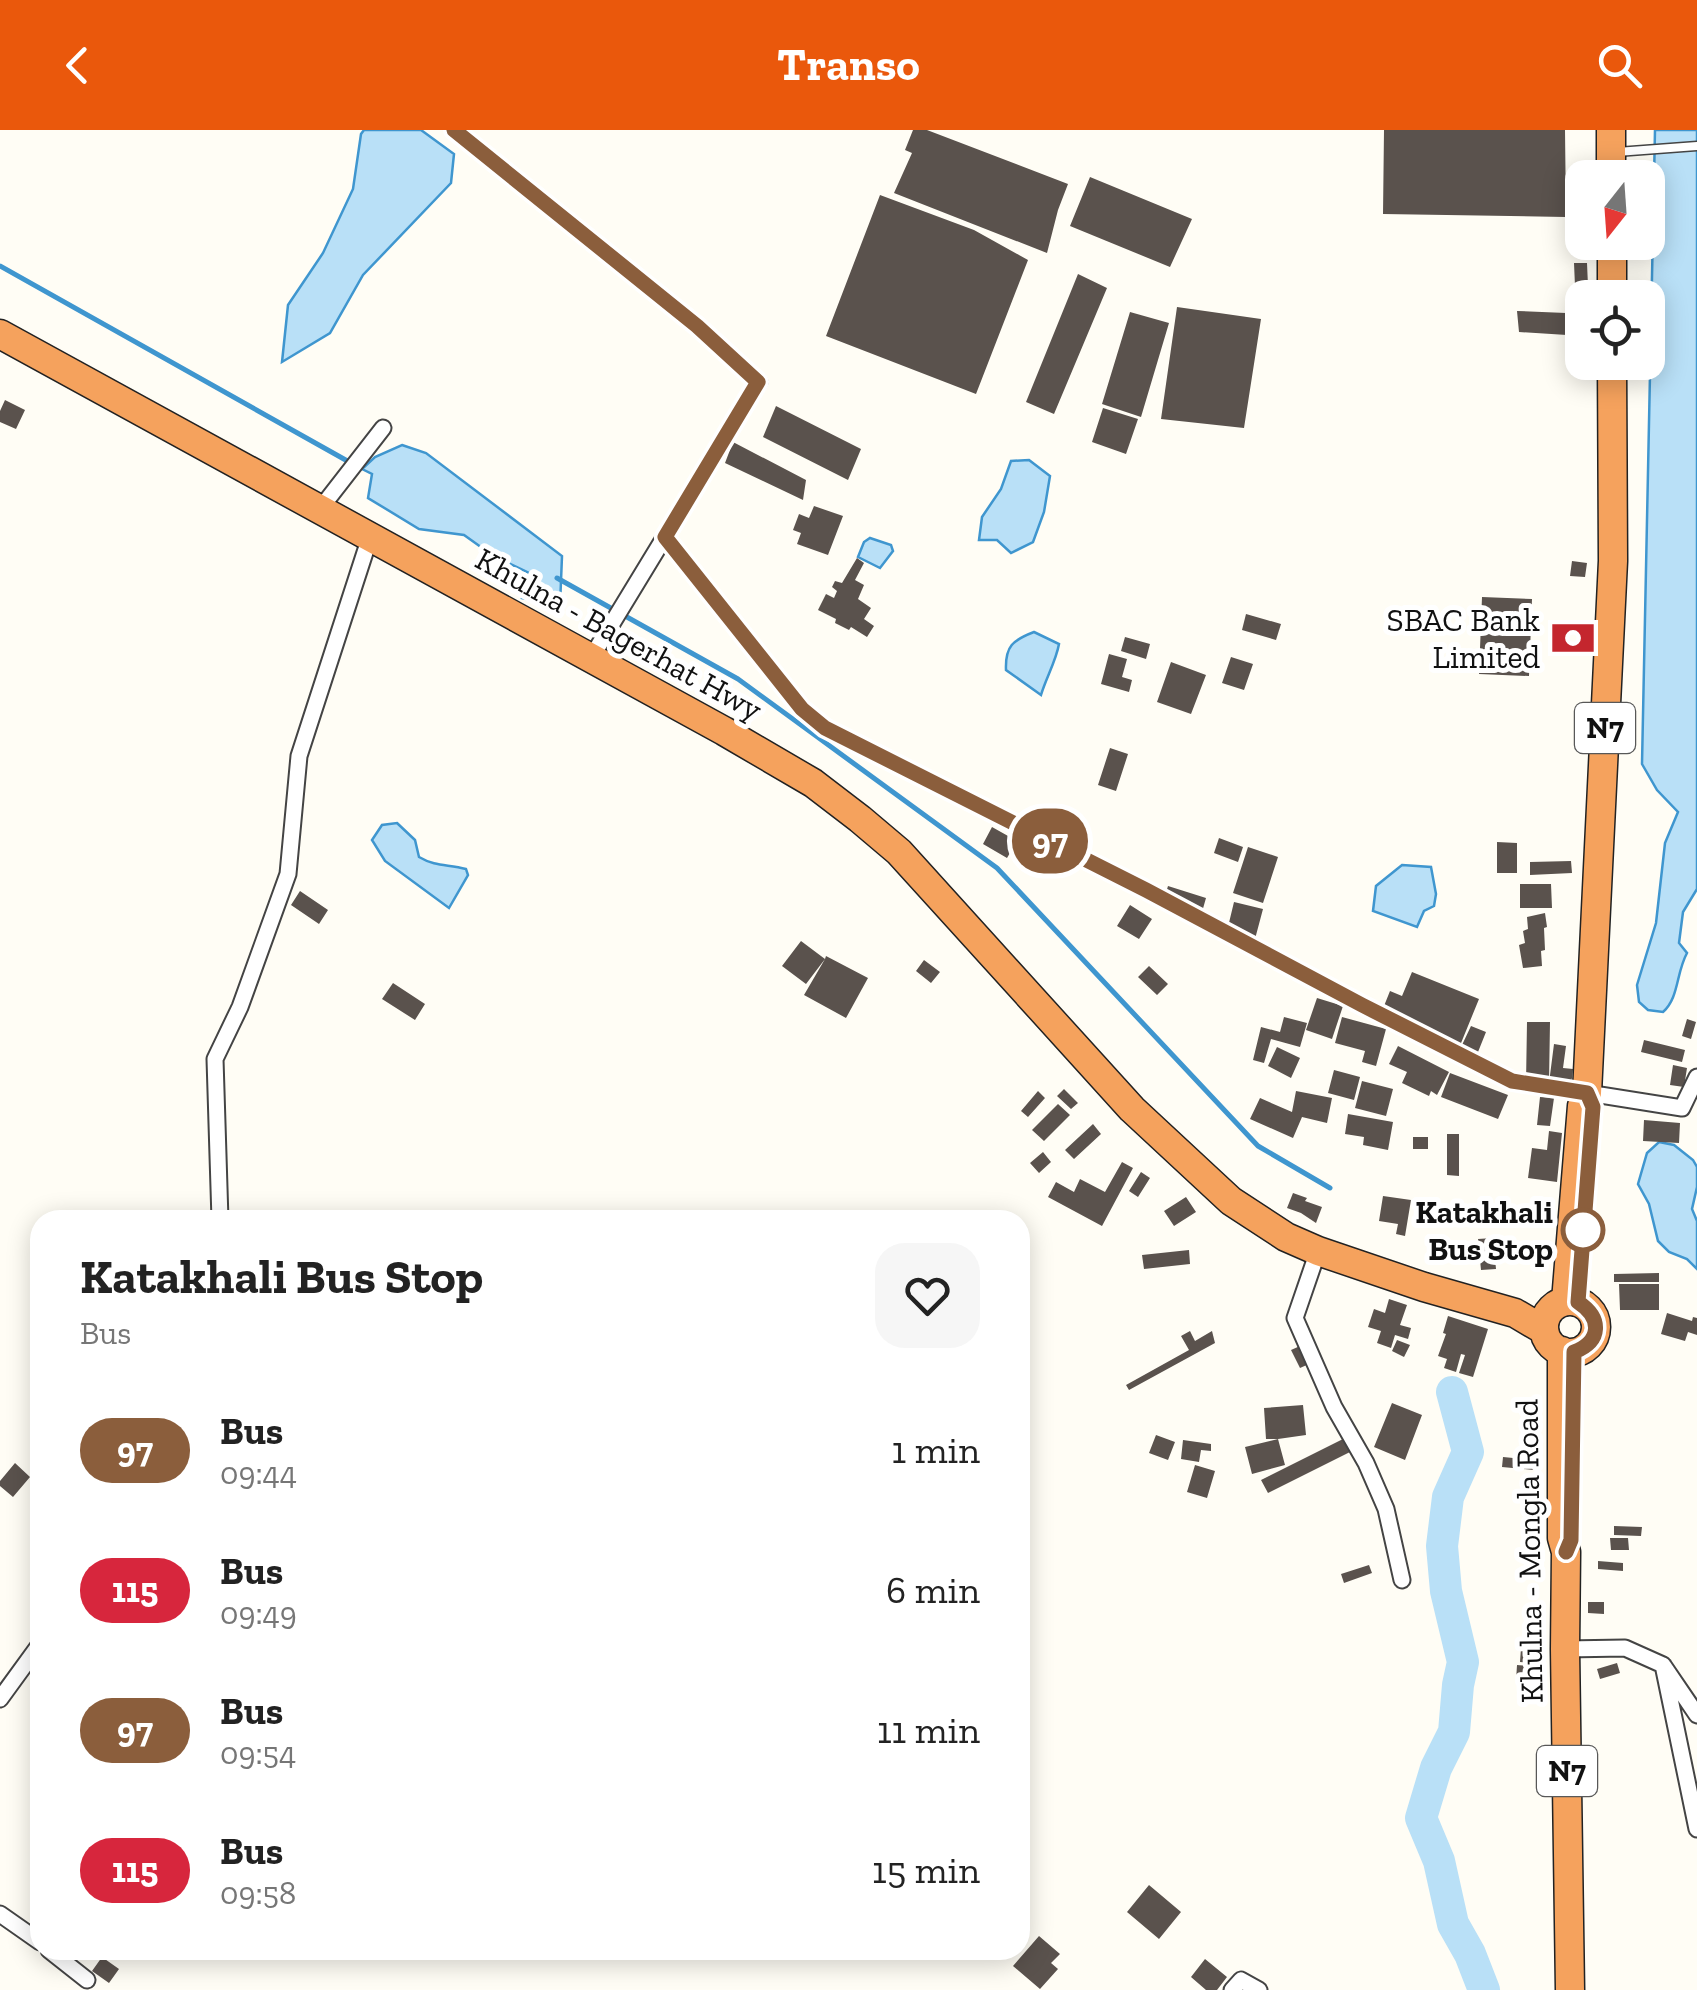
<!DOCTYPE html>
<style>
body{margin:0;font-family:"Zilla Slab",serif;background:#f6f6f6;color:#222;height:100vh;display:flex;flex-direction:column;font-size:38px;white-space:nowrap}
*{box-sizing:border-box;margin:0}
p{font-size:32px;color:#767676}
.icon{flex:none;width:55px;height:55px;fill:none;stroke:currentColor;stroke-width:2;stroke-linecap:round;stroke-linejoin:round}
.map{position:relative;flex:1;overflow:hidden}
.details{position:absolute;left:30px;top:1080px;width:1000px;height:750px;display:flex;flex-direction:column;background:#fff;border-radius:30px;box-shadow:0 5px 25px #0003}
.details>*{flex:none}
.badge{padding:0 20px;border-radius:32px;font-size:35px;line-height:65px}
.needle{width:65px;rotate:197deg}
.fabs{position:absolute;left:1565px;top:30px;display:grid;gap:20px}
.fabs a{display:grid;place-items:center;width:100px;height:100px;border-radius:20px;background:#fff;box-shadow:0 5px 25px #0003;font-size:50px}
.map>.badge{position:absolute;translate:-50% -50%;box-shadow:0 0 0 5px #fff}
.round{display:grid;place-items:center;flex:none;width:105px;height:105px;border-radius:30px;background:#f6f6f6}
.summary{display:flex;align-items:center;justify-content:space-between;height:170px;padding:0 50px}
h1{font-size:48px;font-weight:700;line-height:75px}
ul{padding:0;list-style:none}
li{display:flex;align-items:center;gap:30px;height:140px;padding:0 50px}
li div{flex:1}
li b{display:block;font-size:38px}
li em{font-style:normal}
li .badge{min-width:110px;font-weight:700;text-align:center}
header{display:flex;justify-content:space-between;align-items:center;height:130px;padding:0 50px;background:#ea580c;color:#fff;font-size:45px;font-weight:700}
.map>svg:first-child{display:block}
</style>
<header><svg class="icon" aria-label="back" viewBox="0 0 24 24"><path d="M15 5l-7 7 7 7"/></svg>Transo<svg class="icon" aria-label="search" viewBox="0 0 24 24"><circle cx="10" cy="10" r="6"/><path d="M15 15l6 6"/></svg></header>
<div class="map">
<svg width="1697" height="1860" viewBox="0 0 1697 1860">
<rect width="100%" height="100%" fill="#fffdf5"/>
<!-- water -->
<path fill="#b9e0f7" stroke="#3f96cf" stroke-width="2.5" d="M364,0h57l33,24 -3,29 -88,92 -33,58 -48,29 6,-57 35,-52 30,-64 8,-55z
M1655,0h42v759l-14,23 -4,31 8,10c-11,20 -8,45 -24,59l-15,-2 -9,-8 -2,-17 19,-62 9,-80 13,-31 -21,-22 -15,-26z
M402,315l24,8 136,103 -2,50 -38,-8 7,-25 -37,-18 -28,-20 -45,-6 -51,-31 4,-24 -10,-5 13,-12z
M1029,330l21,16 -6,36 -11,30 -22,11 -14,-13h-18l3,-23 19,-28 10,-28z
M870,408l21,7 2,6 -13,17 -22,-11 6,-15z
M1034,502l25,12c-3,17 -13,34 -18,51l-35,-25c-1,-24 7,-30 28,-38z
M397,693l18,17 4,17c17,10 29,7 47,12l2,6 -19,33 -64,-47 -13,-21 10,-15z
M1402,735l29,2 5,27 -2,12 -10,5 -7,16 -44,-16 3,-25z
M1659,1012l15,3 19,15 4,7v20l-5,22 5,12v48l-10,-10 -18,-7 -11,-11 -9,-37 -11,-20 9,-31z"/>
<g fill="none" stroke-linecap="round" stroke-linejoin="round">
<!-- stream -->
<path stroke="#3f96cf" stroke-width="5" d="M0,136l351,197
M557,448l181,101 259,189 261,278 72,42"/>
<!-- river -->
<path stroke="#b9e0f7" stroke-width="32" d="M1452,1262l16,60 -20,45 -6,49 4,45 17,71 -5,23 -4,47 -18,36 -15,50 18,43 14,63 17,30 14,36"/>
</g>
<!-- building -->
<path fill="#5a524d" d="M913,0h14l141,54 -10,26 -11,43 -153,-60 18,-40 -7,-3z
M1384,0h181l1,87 -183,-3z
M1090,47l102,42 -22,48 -100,-41z
M880,65l94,35 54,30 -52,134 -150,-58z
M1574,133h13l1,23h-13z
M1078,144l29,14 -53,126 -28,-12z
M1177,177l84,12 -17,109 -83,-9z
M1517,181l49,2 1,22 -48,-3z
M1130,182l39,11 -28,94 -39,-13z
M5,270l20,10 -9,19 -16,-7v-11z
M776,276l85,43 -13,31 -85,-43z
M1103,278l35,11 -12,35 -34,-12z
M733,312l73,38 -3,20 -78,-37z
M814,376l29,10 -15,39 -31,-11 4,-11 -8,-3 6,-16 10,4z
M857,428l7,5 -9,17 9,5 -6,14 13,9 -7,11 10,7 -7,11 -16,-10 -2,3 -14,-7 1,-4 -18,-9 8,-16 8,4 3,-7 -5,-4 3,-6 7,2z
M1572,431l15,2 -2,14 -15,-1z
M1482,467l50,2 -3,77 -50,-2z
M1246,484l35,10 -5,16 -34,-10z
M1125,507l25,7 -4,15 -25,-8z
M1109,524l18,5 -5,18 10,3 -3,12 -28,-8z
M1231,527l22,7 -9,26 -22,-7z
M1171,532l35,13 -15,39 -34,-12z
M1110,618l18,6 -12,37 -18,-6z
M992,697l25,14 -10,17 -24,-14z
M1219,708l24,9 -5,15 -24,-9z
M1497,712l20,1v30h-20z
M1248,717l30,10 -15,46 -30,-10z
M1571,731l1,12 -42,2v-13z
M1520,754h31l1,24h-32z
M1168,756l38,12 -4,14 -38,-13z
M300,761l28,19 -9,14 -28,-19z
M1234,772l29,7 -8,30 -28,-8z
M1130,775l22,14 -13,20 -22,-13z
M1545,783l2,14 -3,1 1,22 -4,1 1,15 -19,2 -4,-23 6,-2 -2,-12 5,-2 -1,-12z
M801,811l24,18 1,-3 42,22 -22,40 -42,-23 21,-36 -19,25 -24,-18z
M924,830l16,12 -9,11 -15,-12z
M1149,836l19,18 -11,11 -19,-18z
M1412,842l67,27 -20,49 -77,-37 8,-20 12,5z
M393,853l32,21 -10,16 -33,-21z
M1317,868l26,8 -11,33 -26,-9z
M1284,887l23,6 -7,24 -29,-8 -7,24 -11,-3 8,-33 19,5z
M1342,887l44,12 -10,37 -14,-4 3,-11 -30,-8z
M1687,889l9,3 -5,17 -9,-3z
M1527,892h23l-1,61h-23z
M1471,896l15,6 -8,20 -16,-7z
M1644,910l41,10 -3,12 -41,-10z
M1554,914l12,2 -3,22 10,1 -2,17 -22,-3z
M1398,916l51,26 -12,23 -6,-4 -2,5 -27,-13 5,-11 -18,-8z
M1277,917l23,11 -9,20 -23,-12z
M1673,935l14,3 -3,19 -14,-2z
M1334,940l26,7 -6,23 -26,-7z
M1450,943l58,22 -10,24 -57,-22z
M1362,951l31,8 -7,27 -31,-8z
M1064,959l14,14 -7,6 -14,-13z
M1038,961l7,7 -17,19 -7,-6z
M1296,961l36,7 -5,25 -25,-6 -9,21 -43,-19 10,-21 32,14z
M1540,967l14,1 -4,28 -13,-1z
M1058,974l12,11 -26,26 -12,-11z
M1348,984l45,8 -5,28 -25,-5 1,-8 -19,-3z
M1644,990l36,3 -1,20 -36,-2z
M1093,994l8,10 -27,25 -9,-9z
M1549,1001l13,2 -5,49 -29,-4 4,-30 15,2z
M1447,1004h12v42l-12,-1z
M1413,1007h15v12h-15z
M1043,1022l8,10 -12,11 -9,-10z
M1122,1032l11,6 -31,58 -54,-29 8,-15 18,10 6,-13 25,13z
M1141,1042l9,6 -12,19 -9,-6z
M1293,1063l14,5 -2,3 17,6 -6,16 -15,-10 -14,-5z
M1383,1066l28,4 -6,36 -9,-2 2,-10 -19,-3z
M1186,1067l10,15 -22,14 -10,-15z
M1493,1108l3,31 -15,1 -3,-31z
M1189,1120l1,14 -46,5 -2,-14z
M1659,1143v9h-45v-8z
M1619,1154h40v26h-39z
M1389,1169l18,6 -7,20 11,3 -3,11 -13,-4 -4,13 -14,-5 4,-12 -13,-4 6,-18 11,4z
M1667,1183l25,8 1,-4 4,1v17l-9,-3 -3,9 -24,-7z
M1448,1186l40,13 -15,48 -14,-4 6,-18 -4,-1 -5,18 -12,-4 3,-9 -9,-3 8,-22 -3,-1z
M1190,1201l5,10 17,-10 3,12 -86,47 -3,-5 63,-35 -8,-14z
M1397,1210l13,5 -6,12 -12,-6z
M1300,1216l9,18 -9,4 -9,-18z
M1392,1273l30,12 -17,45 -31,-13z
M1303,1275l3,30 -28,4 7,26 -33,9 -7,-27 33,-8h-12l-2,-31z
M1156,1305l19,7 -7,18 -19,-7z
M1343,1309l7,13 -82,41 -7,-13z
M1183,1310l28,4v7l-10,-1 -2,12 -18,-3z
M1503,1327l31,3v10l-32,-3z
M15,1333l15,14 -17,20 -13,-11v-5z
M1195,1335l20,6 -8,27 -20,-6z
M1614,1396l28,1 -1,9 -27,-1z
M1610,1408h18l1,12h-18z
M1598,1431l25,2v8l-25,-2z
M1369,1435l3,8 -28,10 -3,-9z
M1588,1472h16v12l-16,-1z
M1521,1518l15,1v14l-16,-1z
M1617,1533l3,10 -20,6 -3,-10z
M1517,1535l24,2 -1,16 -24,-2z
M1149,1755l32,27 -22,27 -32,-27z
M1039,1806l21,18 -9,9 7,6 -18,20 -27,-23z
M102,1827l17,12 -10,14 -17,-12z
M1205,1829l22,18 -10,13h-11l-15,-13z"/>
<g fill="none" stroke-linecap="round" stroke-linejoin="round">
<!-- lane casing -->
<g stroke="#444" stroke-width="11">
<path id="lane" d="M1617,22l80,-6"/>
</g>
<!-- street casing -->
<g stroke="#444" stroke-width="19">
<path id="street" d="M455,0l242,196 62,56 -168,276
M320,379l63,-81
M665,407l137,172 23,19 321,162 216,115 150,76 170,27 15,-31
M220,1090l-5,-161 25,-52 48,-133 11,-118 71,-219
M1318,1121l-23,67 39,89 32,56 20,46 16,71
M1565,1519l60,-1 38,17 34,50
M1663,1535l34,164
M0,1569l40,-55
M0,1784l40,28
M49,1820l38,30
M1232,1860l9,-10 18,10"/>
</g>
<!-- highway casing -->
<g stroke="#222" stroke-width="31">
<path id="highway" d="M1611,0v48
M1612,112v56
M0,204l724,397 89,52 47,36 39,33 233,257 99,92 55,36 32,14 106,36 91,26 29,17
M1566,1171l16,-195 5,-13 26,-532 -1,-199
M1544 1197a26 26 0 1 1 52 0a26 26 0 1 1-52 0Z
M1562,1221v187l4,14 -1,97 5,341"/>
</g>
<!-- lane -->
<use href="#lane" stroke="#fff" stroke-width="8"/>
<!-- street -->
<use href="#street" stroke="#fff" stroke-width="15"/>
<!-- highway -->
<use href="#highway" stroke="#f5a25d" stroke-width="28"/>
</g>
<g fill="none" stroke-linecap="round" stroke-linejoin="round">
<!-- line casing -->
<g stroke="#fff" stroke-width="22">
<path id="line" d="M454,0l243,196 61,56 -93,155 137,172 23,19 321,162 216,115 150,76 75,12 6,14 -15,195c24,16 24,39 -4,50l-3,188 -5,12"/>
</g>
<!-- line -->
<use href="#line" stroke="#8b5e3c" stroke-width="15"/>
</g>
<!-- icons -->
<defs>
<g id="bank-bare" transform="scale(3.45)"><path d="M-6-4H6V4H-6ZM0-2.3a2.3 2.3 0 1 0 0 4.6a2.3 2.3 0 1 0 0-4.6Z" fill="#c4262e" stroke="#fff" stroke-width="2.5" paint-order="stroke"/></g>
</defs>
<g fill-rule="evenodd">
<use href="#bank-bare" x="1573" y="508"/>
</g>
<!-- markers -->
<circle fill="#fff" stroke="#8b5e3c" stroke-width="5" cx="1583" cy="1100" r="20"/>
<g text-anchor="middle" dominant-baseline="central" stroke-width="10" stroke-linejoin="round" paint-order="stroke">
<!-- shield labels -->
<g fill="#fff" stroke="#585858" stroke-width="2.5">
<rect x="1575" y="573" width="60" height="50" rx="8"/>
<rect x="1537" y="1616" width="60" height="50" rx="8"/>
</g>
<g font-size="30" font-weight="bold" fill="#111">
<text x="1605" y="598">N7</text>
<text x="1567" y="1641">N7</text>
</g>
<!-- poi labels -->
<g font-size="32" fill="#111" stroke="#fff" text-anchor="end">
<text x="1540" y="490">SBAC Bank<tspan x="1540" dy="37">Limited</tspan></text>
</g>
<!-- street labels -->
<g font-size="32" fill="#111" stroke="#fff">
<text transform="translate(619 504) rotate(29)">Khulna - Bagerhat Hwy</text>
<text transform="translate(1529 1421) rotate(-91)">Khulna - Mongla Road</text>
</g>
<!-- stop labels -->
<g font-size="32" font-weight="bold" fill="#111" stroke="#fff" text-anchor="end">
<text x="1553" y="1082">Katakhali<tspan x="1553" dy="37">Bus Stop</tspan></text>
</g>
</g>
</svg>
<div class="fabs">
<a><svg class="needle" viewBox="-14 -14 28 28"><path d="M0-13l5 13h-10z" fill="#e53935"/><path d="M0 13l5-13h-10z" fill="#767676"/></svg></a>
<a><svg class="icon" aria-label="locate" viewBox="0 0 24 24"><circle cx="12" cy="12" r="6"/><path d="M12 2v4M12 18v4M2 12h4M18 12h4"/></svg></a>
</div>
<b class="badge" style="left:1050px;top:711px;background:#8b5e3c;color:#fff">97</b>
<section class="details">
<div class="summary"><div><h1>Katakhali Bus Stop</h1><p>Bus</p></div><a class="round"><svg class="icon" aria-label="heart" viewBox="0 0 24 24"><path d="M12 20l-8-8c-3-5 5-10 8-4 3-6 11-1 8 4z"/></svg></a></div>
<ul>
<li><span class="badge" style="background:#8b5e3c;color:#fff">97</span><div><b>Bus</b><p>09:44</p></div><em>1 min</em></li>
<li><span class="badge" style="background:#d7263d;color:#fff">115</span><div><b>Bus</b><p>09:49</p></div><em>6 min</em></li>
<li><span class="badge" style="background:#8b5e3c;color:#fff">97</span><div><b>Bus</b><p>09:54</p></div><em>11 min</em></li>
<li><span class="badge" style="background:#d7263d;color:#fff">115</span><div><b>Bus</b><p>09:58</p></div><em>15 min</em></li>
</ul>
</section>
</div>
